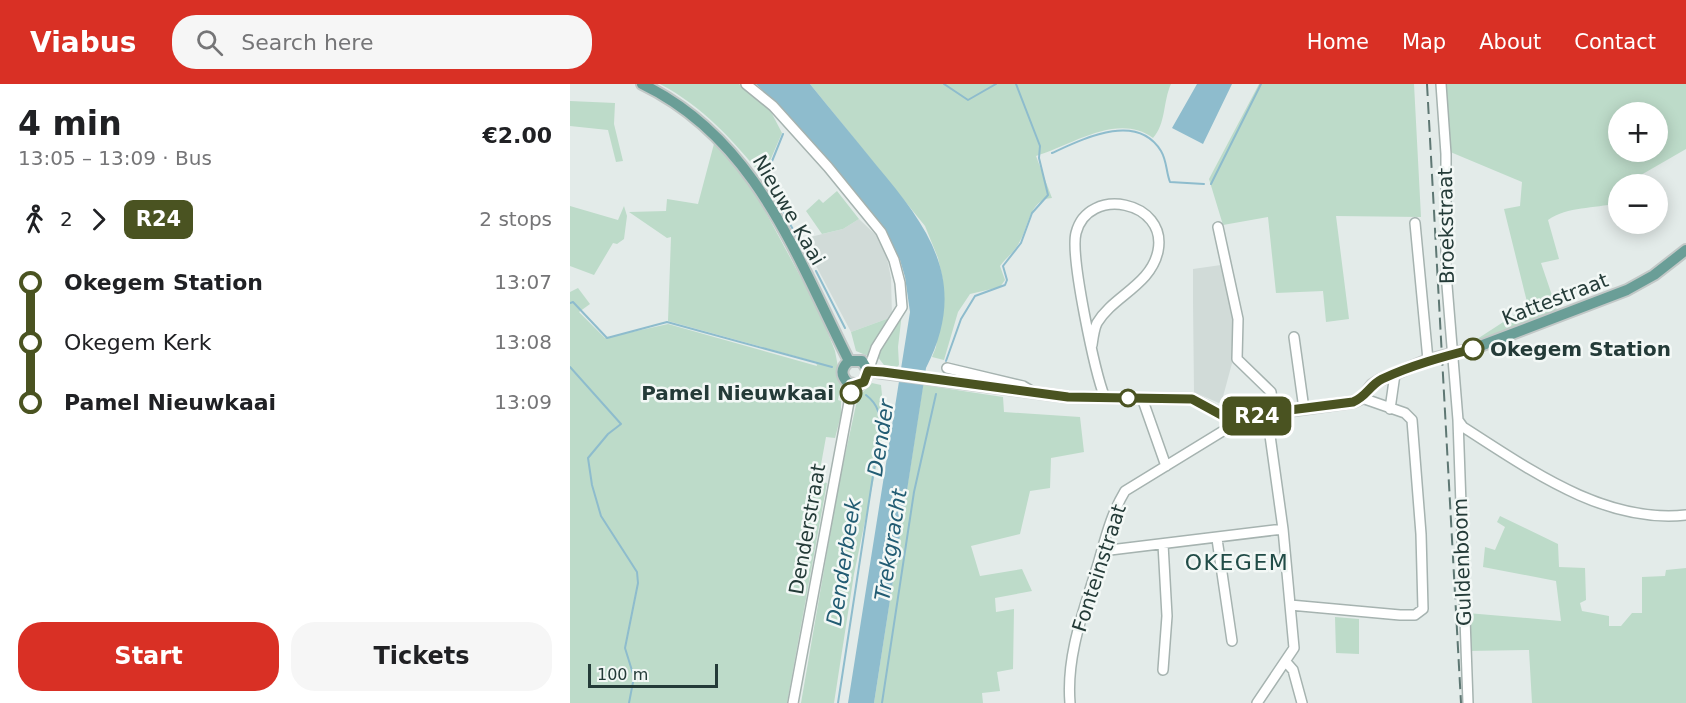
<!DOCTYPE html>
<meta charset="utf-8">
<style>
body{margin:0;font-family:"DejaVu Sans",sans-serif;background:#f6f6f6;color:#202124;height:100vh;display:flex;flex-direction:column;font-size:22px;white-space:nowrap}
*{box-sizing:border-box;margin:0}
p{font-size:20px;color:#757577}
.icon{flex:none;width:33px;height:33px;fill:none;stroke:currentColor;stroke-width:2;stroke-linecap:round;stroke-linejoin:round}
.map{position:relative;flex:1;overflow:hidden}
.side{display:flex;flex-direction:column;background:#fff;width:570px}
.side>*{flex:none}
.badge{padding:0 12px;border-radius:9px;font-size:21px;line-height:39px}
.buttons{position:absolute;left:1038px;top:18px;display:grid;gap:12px}
.buttons a{display:grid;place-items:center;width:60px;height:60px;border-radius:50%;background:#fff;box-shadow:0 3px 15px #0003;font-size:30px}
.scale{position:absolute;left:18px;bottom:15px;width:130px;box-sizing:border-box;padding-left:6px;border:3px solid #243b38;border-top:0;font-size:16px;line-height:21px;white-space:nowrap;color:#243b38;-webkit-text-stroke:4px #f3f8f6;paint-order:stroke}
.map>.badge{position:absolute;translate:-50% -50%;box-shadow:0 0 0 3px #fff}
.legs{display:flex;align-items:center;gap:9px;height:66px;padding:0 18px;font-size:20px}
.legs p{margin-inline-start:auto}
.summary{display:flex;align-items:center;justify-content:space-between;height:102px;padding:0 18px}
h1{font-size:33px;font-weight:700;line-height:45px}
.action{display:flex;gap:12px;margin-top:auto;padding:12px 18px}
.action a{flex:1;height:69px;border-radius:24px;background:#d93025;color:#fff;font-size:24px;font-weight:700;line-height:69px;text-align:center}
.action a+a{background:#f6f6f6;color:#202124}
ul{padding:0 18px;list-style:none}
li{display:flex;align-items:center;gap:21px;height:60px;font-size:22px}
li i{display:grid;place-items:center;width:9px;height:100%;margin:0 8px;background:currentColor}
li i::after{content:'';width:15px;height:15px;margin:-8px;border:4px solid;border-radius:50%;background:#fff}
li p{margin-inline-start:auto}
li:first-child i{background:linear-gradient(#0000 50%,currentColor 0)}
li:last-child i{background:linear-gradient(currentColor 50%,#0000 0)}
header{display:flex;align-items:center;gap:36px;box-sizing:border-box;height:84px;padding:0 30px;background:#d93025;color:#fff}
header strong{font-size:28px}
nav{display:flex;gap:33px;margin-inline-start:auto;font-size:21px}
.search{width:420px;height:54px;background:#f6f6f6;display:flex;align-items:center;gap:15px;box-sizing:border-box;padding:0 21px;border-radius:24px;color:#757577;font-size:22px}
main{display:flex;flex:1;min-height:0}
.map>svg:first-child{display:block}
</style>
<header>
<strong>Viabus</strong>
<div class="search"><svg class="icon" aria-label="search" viewBox="0 0 24 24"><circle cx="10" cy="10" r="6"/><path d="M15 15l6 6"/></svg>Search here</div>
<nav><a>Home</a><a>Map</a><a>About</a><a>Contact</a></nav>
</header>
<main>
<section class="side">
<div class="summary"><div><h1>4 min</h1><p>13:05 – 13:09 · Bus</p></div><b>€2.00</b></div>
<div class="legs"><svg class="icon" aria-label="walk" viewBox="0 0 24 24"><circle cx="13" cy="4" r="2"/><path d="M13 8l-2 6 4 7M11 14l-3 7M7 12l3-4h3l4 4"/></svg>2<svg class="icon" aria-label="forward" viewBox="0 0 24 24"><path d="M9 5l7 7-7 7"/></svg><b class="badge" style="background:#4a5321;color:#fff">R24</b><p>2 stops</p></div>
<ul>
<li><i style="color:#4a5321"></i><b>Okegem Station</b><p>13:07</p></li>
<li><i style="color:#4a5321"></i><span>Okegem Kerk</span><p>13:08</p></li>
<li><i style="color:#4a5321"></i><b>Pamel Nieuwkaai</b><p>13:09</p></li>
</ul>
<div class="action"><a>Start</a><a>Tickets</a></div>
</section>
<div class="map">
<svg width="1116" height="619" viewBox="0 0 1116 619">
<rect width="100%" height="100%" fill="#e3ebe9"/>
<!-- built -->
<path fill="#d1dbd8" d="M289,135l22,21 5,13 5,25 1,39 -41,15 -49,-93 41,-10z
M651,181l14,66 -1,25 -13,48 -27,-12 -1,-90v-33z"/>
<!-- green -->
<path fill="#bddbc9" fill-rule="evenodd" d="M90,0h79l29,22 14,27 -19,44c-29,-36 -61,-71 -103,-93z
M240,0h361c-8,17 -5,40 -18,54 -35,-26 -81,7 -117,18l16,42c-23,1 -23,29 -33,45 -5,9 -13,15 -19,23l5,14 -5,7 -30,7 -12,18 -14,48 -12,-3 4,-10 7,-66 -5,-23 -13,-32z
M689,0h155l7,133 -85,-1 13,103 -23,3 -3,-31 -47,2 -8,-76 -45,8 -14,-46z
M872,0h244v65l-52,30 3,5h-19l-1,19c-23,6 -49,3 -69,17l11,39 -18,4 17,50 -87,30 57,-37 -24,-97 16,-3 2,-24 -74,-31zM1048,28h40v40h-40z
M0,17l45,2 -1,21 9,37 -7,1 -8,-32 -38,-4z
M145,56l17,18 25,38 63,117 15,38 6,32 -3,17 3,1v14l-6,23 -9,-1 -8,44 9,2 -40,220h-217v-411l8,-4 12,16 -11,8 26,26 63,-14 149,42 -1,-4 -148,-41 3,-84 -4,1 -38,-26 37,-1 1,-12 31,5z
M267,107l22,28 -16,10 -21,5 -16,-23 13,-12 4,4z
M0,122l48,14 6,-14 3,10 -3,23 -7,5 -4,-1 -19,32 -24,-9z
M332,229l-4,34 1,18 -2,2 -13,-2 -7,-9z
M322,233l-22,30 -2,9 -12,-5 -5,-19z
M302,299l9,2 4,40 -31,149 -20,129h-33l38,-220 17,-78 5,-11z
M353,301l80,12 1,15 76,5 4,35 -33,6 -1,30 -20,3 -10,43 -49,12 9,30 42,-7 10,22 -37,7 1,14 18,-3 -1,60 -16,3 3,19 -18,2 1,10h-109z
M930,432l58,28 1,23 26,1 1,32 -6,3 2,8 27,5v10h12l11,-13h10v-36l23,-1 1,-6 20,-2v135h-154l-3,-53 -62,1v-38l94,8 -5,-40 -73,-14 2,-20 10,3 10,-23 -8,-5z
M765,533l24,2v35l-23,-1z"/>
<!-- water -->
<path fill="#8ebccd" d="M186,0h54c22,27 45,55 67,82 54,64 92,118 49,202l-52,335h-26l62,-391 -5,-35 -5,-17 -14,-28 -93,-112z
M627,0h35l-29,60 -31,-16z"/>
<g fill="none" stroke-linecap="round" stroke-linejoin="round">
<!-- stream -->
<path stroke="#8ebccd" stroke-width="2" d="M374,0l24,16 28,-16
M213,50l-17,42 2,8 44,80
M482,69c33,-15 85,-41 109,-2 6,10 5,21 9,31l34,2
M641,100l50,-100
M246,187l29,57
M0,219l3,-1 34,36 60,-16 165,45
M376,277l15,-42 14,-23 30,-11 2,-5 -4,-14 18,-23 11,-30 16,-18 -9,-37 1,-12 -24,-62
M0,283l51,57 -13,10 -20,24 4,27 9,31 36,56 1,11 -13,65 9,29 -5,26
M268,619l42,-273c0,-15 -1,-25 -14,-35
M312,619l32,-211 22,-98"/>
<!-- minor casing -->
<g stroke="#a6b3b0" stroke-width="12">
<path id="minor" d="M176,0l27,22 55,61 53,65 13,28 6,23 2,24 -26,41 -8,23
M871,0l5,70v119l12,147 10,283
M845,139l13,137
M648,143l20,92 -1,40 34,33 3,21
M724,253l10,72
M522,261c1,-7 2,-16 5,-22 16,-27 54,-38 61,-72 10,-50 -70,-66 -82,-18 -6,23 19,140 29,165
M377,284l76,18 10,6
M572,314l24,68
M820,325l5,-35
M888,336l5,7c66,42 141,97 223,88
M647,455l15,102
M593,460l4,72 -4,54
M532,467l181,-22
M720,521l110,10h15l8,-6 -2,-75 -9,-114 -7,-7 -43,-15
M716,578l7,8 9,33
M223,619l59,-317
M500,619c-4,-48 14,-93 28,-139 7,-24 13,-50 27,-73l111,-68
M687,619l37,-55 -11,-119 -16,-115"/>
</g>
<!-- major casing -->
<g stroke="#c2c8c7" stroke-width="14">
<path id="major" d="M72,0c114,55 153,170 207,277
M279,277c-8,7 -9,14 -1,22l11,2 5,-3 4,-11
M279,277h13l6,10
M298,287l200,26 125,2 43,24 38,-10 79,-11 9,-4 10,-13 8,-5 48,-20 47,-12 152,-58 27,-15 32,-25"/>
</g>
<!-- minor -->
<use href="#minor" stroke="#fff" stroke-width="9"/>
<!-- major -->
<use href="#major" stroke="#6a9e97" stroke-width="10"/>
<!-- rail -->
<path stroke="#5e7773" stroke-width="2" stroke-dasharray="12 6" stroke-linecap="butt" d="M857,0l34,619"/>
</g>
<g fill="none" stroke-linecap="round" stroke-linejoin="round">
<!-- line-1 casing -->
<g stroke="#fff" stroke-width="14">
<path id="line-1" d="M281,309l1,-7 12,-4 4,-11 15,1 185,25 124,2 44,24 38,-11 79,-10c13,-5 17,-17 29,-23 30,-14 60,-22 91,-30"/>
</g>
<!-- line-1 -->
<use href="#line-1" stroke="#4a5321" stroke-width="9"/>
</g>
<!-- markers -->
<g fill="#fff" stroke="#4a5321" stroke-width="3">
<circle cx="903" cy="265" r="10"/>
<circle cx="281" cy="309" r="10"/>
<circle cx="558" cy="314" r="8"/>
</g>
<g text-anchor="middle" dominant-baseline="central" stroke-width="5" stroke-linejoin="round" paint-order="stroke">
<!-- street labels -->
<g font-size="20" fill="#243b38" stroke="#f3f8f6">
<text transform="translate(219 126) rotate(60)">Nieuwe Kaai</text>
<text transform="translate(876 142) rotate(-91)">Broekstraat</text>
<text transform="translate(985 215) rotate(-21)">Kattestraat</text>
<text transform="translate(237 445) rotate(-80)">Denderstraat</text>
<text transform="translate(892 478) rotate(-92)">Guldenboom</text>
<text transform="translate(529 484) rotate(-72)">Fonteinstraat</text>
</g>
<!-- stop labels -->
<g font-size="20" font-weight="bold" fill="#243b38" stroke="#f3f8f6" text-anchor="start">
<text x="920" y="265">Okegem Station</text>
<text x="264" y="309" text-anchor="end">Pamel Nieuwkaai</text>
</g>
<!-- water labels -->
<g font-size="21" font-style="italic" fill="#225c73" stroke="#f3f8f6">
<text transform="translate(311 354) rotate(-81)">Dender</text>
<text transform="translate(321 461) rotate(-81)">Trekgracht</text>
<text transform="translate(274 478) rotate(-81)">Denderbeek</text>
</g>
<!-- quarter labels -->
<g font-size="22" letter-spacing="1.5" fill="#214c47" stroke="#f3f8f6">
<text x="667" y="478">OKEGEM</text>
</g>
</g>
</svg>
<div class="buttons">
<a>+</a>
<a>−</a>
</div>
<div class="scale">100 m</div>
<b class="badge" style="left:687px;top:332px;background:#4a5321;color:#fff">R24</b>
</div>
</main>
